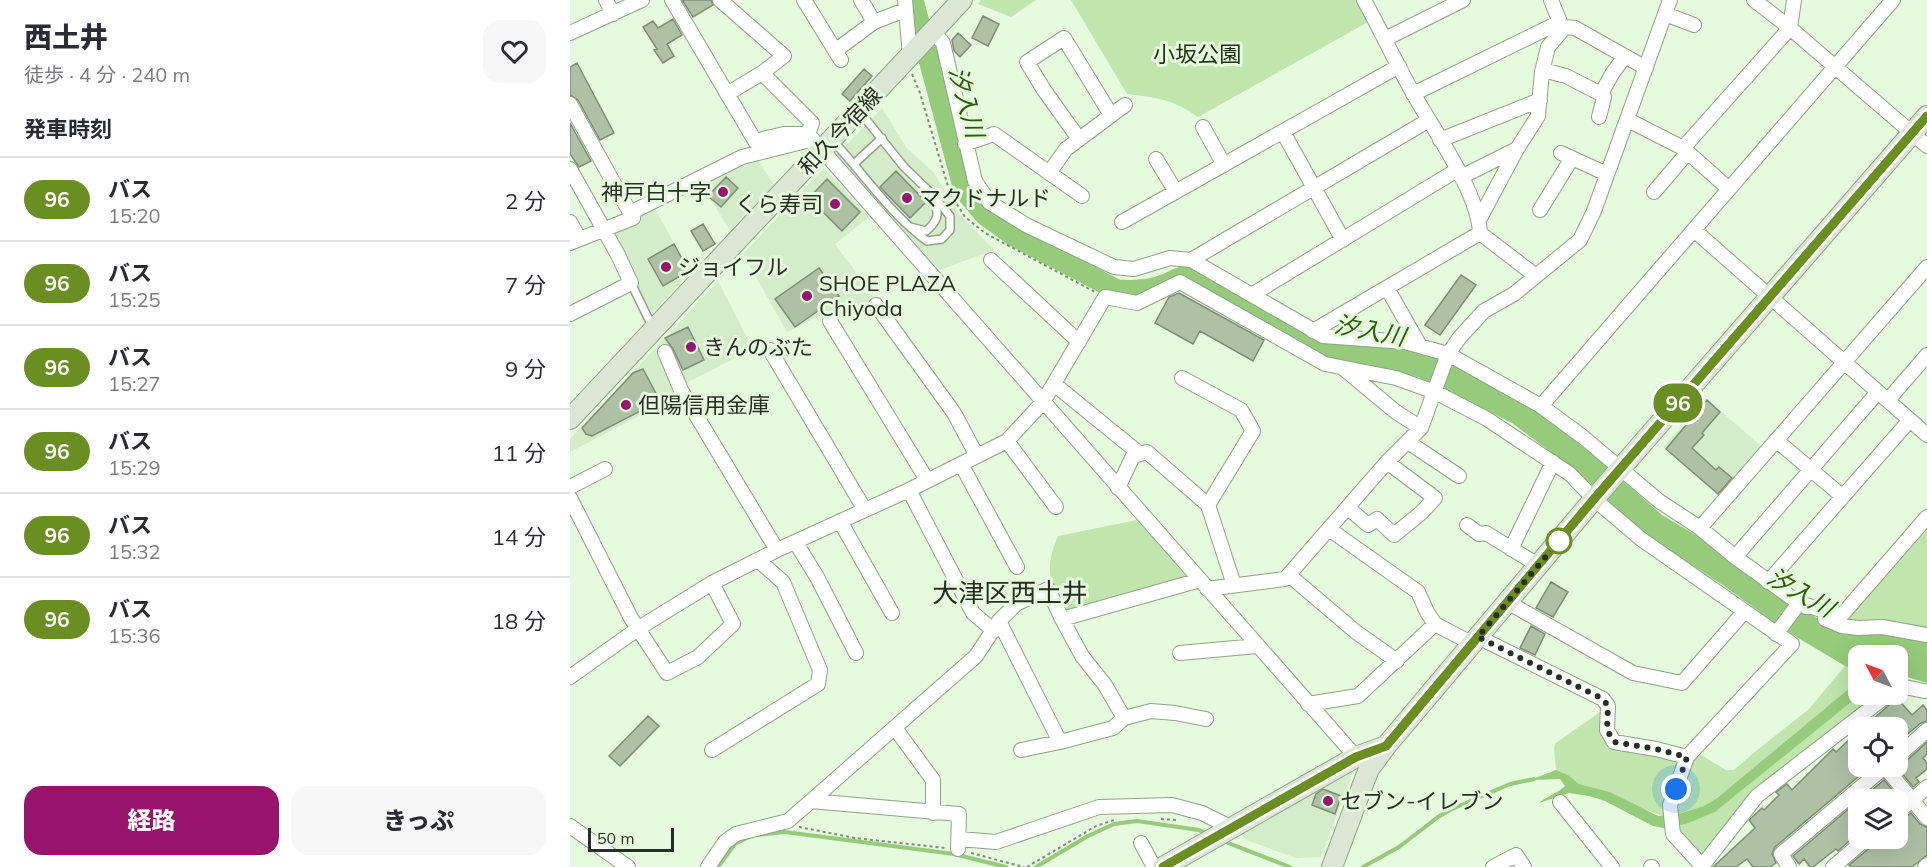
<!DOCTYPE html>
<html lang="ja">
<meta charset="utf-8">
<style>
body{margin:0;font-family:Mulish,"Noto Sans JP",sans-serif;background:#f7f7f7;color:#2b2b33;height:100vh;display:flex;flex-direction:column;font-size:22px;white-space:nowrap}
*{box-sizing:border-box;margin:0}
p{font-size:20px;color:#7c7c81}
.icon{flex:none;width:33px;height:33px;fill:none;stroke:currentColor;stroke-width:2;stroke-linecap:round;stroke-linejoin:round}
.map{position:relative;flex:1;overflow:hidden}
.details{display:flex;flex-direction:column;background:#fff;width:570px}
.details>*{flex:none}
.badge{padding:0 12px;border-radius:20px;font-size:21px;line-height:39px}
.needle{width:39px;rotate:311deg}
.buttons{position:absolute;left:1278px;top:645px;display:grid;gap:12px}
.buttons a{display:grid;place-items:center;width:60px;height:60px;border-radius:12px;background:#fff;box-shadow:0 6px 24px #0002;font-size:30px}
.scale{position:absolute;left:18px;bottom:15px;width:86px;box-sizing:border-box;padding-left:6px;border:3px solid #272f24;border-top:0;font-size:16px;line-height:21px;white-space:nowrap;color:#272f24;-webkit-text-stroke:4px #e6fadd;paint-order:stroke}
.you{position:absolute;width:30px;height:30px;margin:-15px;border:4px solid #fff;border-radius:50%;background:#1a73e8;box-shadow:0 0 0 9px #1a73e833}
.map>.badge{position:absolute;translate:-50% -50%;box-shadow:0 0 0 3px #fff}
h2{padding:0 24px;font-size:22px;line-height:54px}
.round{display:grid;place-items:center;flex:none;width:63px;height:63px;border-radius:18px;background:#f7f7f7}
.head{display:flex;align-items:center;justify-content:space-between;height:102px;padding:0 24px}
h1{font-size:28px;font-weight:800;line-height:45px}
.button{display:flex;gap:12px;margin-top:auto;padding:12px 24px}
.button a{flex:1;height:69px;border-radius:18px;background:#96146c;color:#fff;font-size:24px;font-weight:800;line-height:69px;text-align:center}
.button a+a{background:#f7f7f7;color:#2b2b33}
ul{padding:0;list-style:none}
li{display:flex;align-items:center;gap:18px;height:84px;padding:0 24px;border-top:2px solid #e1e1e2}
li div{flex:1}
li b{display:block;font-size:22px}
li em{font-style:normal}
li .badge{min-width:66px;font-weight:700;text-align:center}
main{display:flex;flex:1;min-height:0}
.map>svg:first-child{display:block}
</style>
<main>
<section class="details">
<div class="head"><div><h1>西土井</h1><p>徒歩 · 4 分 · 240 m</p></div><a class="round"><svg class="icon" aria-label="heart" viewBox="0 0 24 24"><path d="M12 20l-8-8c-3-5 5-10 8-4 3-6 11-1 8 4z"/></svg></a></div>
<h2>発車時刻</h2>
<ul>
<li><span class="badge" style="background:#6b8e23;color:#fff">96</span><div><b>バス</b><p>15:20</p></div><em>2 分</em></li>
<li><span class="badge" style="background:#6b8e23;color:#fff">96</span><div><b>バス</b><p>15:25</p></div><em>7 分</em></li>
<li><span class="badge" style="background:#6b8e23;color:#fff">96</span><div><b>バス</b><p>15:27</p></div><em>9 分</em></li>
<li><span class="badge" style="background:#6b8e23;color:#fff">96</span><div><b>バス</b><p>15:29</p></div><em>11 分</em></li>
<li><span class="badge" style="background:#6b8e23;color:#fff">96</span><div><b>バス</b><p>15:32</p></div><em>14 分</em></li>
<li><span class="badge" style="background:#6b8e23;color:#fff">96</span><div><b>バス</b><p>15:36</p></div><em>18 分</em></li>
</ul>
<div class="button"><a>経路</a><a>きっぷ</a></div>
</section>
<div class="map">
<svg width="1357" height="867" viewBox="0 0 1357 867">
<rect width="100%" height="100%" fill="#e6fadd"/>
<!-- built -->
<path fill="#d5ecca" d="M312,108l24,39 28,26 24,40 36,37 -57,21 -102,-114z
M186,157l18,28 -44,45 -30,-47z
M254,168l45,49 -34,27 40,54 -34,16 -22,2 -32,16 -44,-78z
M83,205l37,67 -38,41 -41,-77 30,-15 -3,-7z
M148,281l35,68 -63,32 -20,19 -100,52v-13z
M1136,398l56,49 -42,50 -57,-50z
M785,767l-34,90 -25,1 -50,-18 -7,-8z"/>
<!-- green -->
<path fill="#c0e6ae" d="M411,0h55l-25,17 -33,-13z
M501,0h287l12,21 -172,96c-23,-17 -43,-20 -71,-23z
M567,520l51,58 -123,34c-16,-32 -21,-42 -7,-76z
M1357,528v103l-83,-7z
M1275,666l13,5v10l-141,117 -13,8 -26,8 -2,-14 20,-48 30,18h8l23,-20 51,-40z
M1290,695h21l-177,156 -8,1 -16,-18 -1,-8 36,-14z
M1034,709l7,35 67,15 2,5 -17,52 -22,-8 -31,-16 -31,-8 -11,-9 -12,-5 -2,-22 2,-5z"/>
<!-- water -->
<path fill="#96cb7b" d="M715,318l41,23 83,8 45,15 88,51 55,43 65,57 37,22 47,36 86,55 95,11v44l-20,-6 -9,1v-22h-40v15l-13,-5 -60,-36 -61,-44 -84,-55 -26,-23 -31,-32 -71,-53 -94,-46 -55,-11 -39,-13z
M1288,681v13l2,1 -145,117 -29,12 -22,4 -11,-2 -48,-25 -16,-5 -20,-3 -30,10c8,-7 19,-10 26,-17l-5,-7 -30,1 26,-10 12,5 11,9 31,8 48,24 20,-2 26,-8 13,-8z"/>
<g fill="none" stroke-linecap="round" stroke-linejoin="round">
<!-- stream -->
<path stroke="#96cb7b" stroke-width="4" d="M186,835l29,-3 169,22 52,13
M653,841l67,26
M148,867l17,-23 14,-7
M466,867l52,-31 26,-12 23,-3 62,9 9,4
M793,867l36,-20 39,-30 12,-7 60,-26 24,-5"/>
<!-- river -->
<path stroke="#96cb7b" stroke-width="21" d="M343,0l51,190 21,25 29,21 103,54c15,1 30,1 44,-4 18,-6 21,-14 42,-9l109,66 29,10"/>
</g>
<!-- building -->
<path fill="#aec1a5" stroke="#7c8e73" stroke-width="1.5" d="M112,0h29l2,5 -20,12z
M413,16l16,8 -11,22 -16,-8z
M103,19l9,16 -15,9 7,12 -11,7 -9,-13 3,-1 -14,-22 10,-6 5,7z
M388,33l13,12 -11,12 -6,-6 -2,-11z
M7,63l37,70 -14,7 -22,-40 -8,-5v-28z
M294,69l8,7 -22,25 -8,-7z
M0,123l21,38 -12,6 -9,-13z
M326,171l30,31 -16,16 -30,-31z
M156,177l12,11 -17,19 -13,-11z
M257,179l33,33 -18,19 -33,-33z
M133,224l12,20 -12,7 -12,-20z
M104,244l15,27 -26,15 -15,-27z
M249,268l20,28 -44,31 -20,-28z
M891,275l15,10 -36,50 -15,-10z
M609,293l85,47 -11,21 -53,-30 -7,13 -38,-21 14,-26z
M118,327l16,33 -21,10 -10,-21 -8,-11z
M73,369l17,32 -68,35 -6,-2 -4,-6 51,-55z
M1137,400l13,12 -18,21 2,2 -12,13 24,22 3,-3 13,11 -14,16 -52,-45z
M981,582l17,10 -15,25 -17,-9z
M961,626l14,8 -10,21 -15,-7z
M1327,698l15,17 11,-10 4,5v11l-6,2 -23,19v-14h-31l5,-6 -1,-1z
M78,716l11,10 -39,40 -11,-10z
M1283,736l5,6v24h13l-96,81 -3,7 4,9 -6,4h-17l-6,-8 -11,8h-23l42,-39 -6,-8 13,-12 2,2 15,-15 -3,-3 11,-8 5,6 41,-41 3,3z
M1357,742v12l-4,4 4,5v6l-11,9 3,4 -6,5 -17,-21 8,-3z
M1314,780l16,19 -2,2 -38,-1z
M753,789l18,7 -6,18 -23,-9 4,-11z
M1288,801v10l-4,4 4,6v12l-20,18 -2,-2 -23,18h-3l-6,-8 -5,5 -6,-8z
M1341,813l9,11 7,3v28l-15,12h-61l-2,-2 24,-20 3,-7h22v-17l5,-2z"/>
<g fill="none" stroke-linecap="round" stroke-linejoin="round">
<!-- lane casing -->
<g stroke="#90a287" stroke-width="10">
<path id="lane" d="M263,141c32,34 56,72 94,100l15,-2 8,-9v-14l-17,-21 -29,-28 -44,-55
M284,164l28,-26
M340,227l16,4c12,-10 13,-16 9,-30
M61,283l21,43"/>
</g>
<!-- street casing -->
<g stroke="#90a287" stroke-width="16">
<path id="street" d="M36,0l7,14
M102,0l83,141 29,-7h24
M150,0l64,56 -22,17 -35,21
M234,0l37,60
M291,0l13,22
M335,0l5,55
M794,0c17,31 32,63 49,93 21,38 65,98 67,140l56,43
M1184,0l36,28 137,118
M1095,14l29,11
M363,31l10,12 32,138 14,21 37,23 88,42 20,2 36,-11 21,2 132,76 82,6 43,12 93,52 42,31 76,64 41,27 35,29 64,46 42,13 86,-99
M0,33l72,-33
M815,39l78,-39
M265,51l39,-29 31,-12
M973,70l23,6 35,18
M192,73l50,50 -4,11
M843,94l147,-72 -9,-22
M0,104l63,114 -63,25
M1029,117l5,-20 -3,-3 11,-20 13,-18
M1058,120l55,28 46,41
M633,127l21,38
M713,132l60,108
M238,134l548,623
M509,139l-35,-49 -17,-28 37,-24 47,77
M870,140l100,-40
M395,144l29,-10 88,62
M1113,148l107,-120 4,-28
M991,153l46,21
M586,159l20,33
M0,169l48,86 13,28 -61,31
M479,173l17,-24 59,-44
M891,177l56,-28
M1084,192l34,-40
M970,210l32,-52
M60,213l112,-56 68,-17
M909,220l38,-71 21,-33 4,-44 6,-25 17,-20 10,1 71,40
M0,222l9,16
M552,222l277,-156
M1124,230l233,205
M421,260l88,82
M621,260l238,-140
M817,288l33,58
M683,294l204,-124
M306,305l78,108 23,43
M260,321l97,159
M743,331l167,-98
M200,350l95,160
M95,352l16,38 96,160
M773,368l53,44 25,16
M484,384l86,70
M1318,400l39,-45
M971,406l352,-406
M1206,440l66,56
M437,441l49,66
M838,442l51,34
M391,464l56,103
M0,487l35,-18
M548,488l15,-32 14,-4 61,53 45,-74 -12,-21 -59,-32
M339,490l64,123 21,18
M0,498l61,120 36,55 31,-16 35,-33 -21,-41
M638,505l26,80
M778,508l20,17 9,-6 17,16 28,-23 13,-14 -48,-36
M270,521l52,92
M897,525l12,9 7,-1 52,32
M1130,528l227,-261
M759,529l89,63 9,20 8,12 38,20
M226,543l21,34 39,76
M941,549l42,-87
M1165,557l143,-165
M719,575l67,57 41,29
M1198,582l142,-162
M637,589l78,-10 102,-117 34,-34 27,-74 12,-17 24,-26 30,-17 66,-54 14,-29 76,-211
M937,602l126,71 49,10 62,-71
M492,619l138,-39
M1255,619l17,7 16,2 24,-1 45,8
M429,621l61,121
M1206,634l23,-31 7,4
M908,637l125,62 5,7 -1,24 7,12 42,7 31,8
M610,653l77,-7
M0,677l69,-49 73,-45 65,-33 132,-60 98,-49 36,-39 62,-105 32,6 43,-21 145,82 71,14 39,14 52,27 83,55 24,25 47,40 151,105 -105,113 -17,48 3,29 30,33
M1328,688l2,-2 24,5
M738,704l50,-8 77,-72
M325,728l38,52v33
M142,750l106,-66 2,-14 -37,-88 -25,-22
M451,750l39,-8 53,-14 11,-10 27,-7 24,2 31,6
M1328,756l29,-26
M1315,767l42,51
M241,801l148,13 -1,35
M990,802l52,65
M1328,812l29,-25
M0,826l58,41
M389,839l37,3 103,-35 73,-2 30,8 28,14
M571,843l13,24
M1132,866l55,-70 132,-102
M138,867l17,-25 11,-8 52,-13 23,-20 165,-145 23,-35 17,-17 32,-15 14,30 20,37 23,29 19,33
M923,867l23,-12 8,12
M1081,867h1
M1219,867l-8,-13 105,-88
M1263,867l34,-29
M1355,867l2,-2"/>
</g>
<!-- secondary casing -->
<g stroke="#90a287" stroke-width="22">
<path id="secondary" d="M0,419l392,-419
M593,867l193,-110 30,-11
M762,867l33,-88 4,-10 17,-23 208,-247 333,-383"/>
</g>
<!-- path -->
<path stroke="#808d7a" stroke-width="2" stroke-dasharray="3 3" stroke-linecap="butt" d="M342,74l8,19 30,100 15,24 20,16 110,59
M591,819l15,1
M229,827l56,11 90,10
M401,853l53,14
M457,867l69,-41 18,-6"/>
<!-- lane -->
<use href="#lane" stroke="#fff" stroke-width="7"/>
<!-- street -->
<use href="#street" stroke="#fff" stroke-width="14"/>
<!-- secondary -->
<use href="#secondary" stroke="#dae7d4" stroke-width="20"/>
</g>
<g fill="none" stroke-linecap="round" stroke-linejoin="round">
<!-- line casing -->
<g stroke="#fff" stroke-width="14">
<path id="line" d="M593,867l193,-110 30,-11 208,-247 333,-383"/>
</g>
<!-- line -->
<use href="#line" stroke="#6b8e23" stroke-width="9"/>
<!-- walk -->
<path stroke="#272f24" stroke-width="6" stroke-dasharray="0 10.8" d="M989,541l-81,96 125,62 5,7 -1,24 7,12 42,7 31,8 -11,32"/>
</g>
<!-- markers -->
<g fill="#96146c" stroke="#e6fadd" stroke-width="2">
<circle cx="153" cy="192" r="6"/>
<circle cx="337" cy="198" r="6"/>
<circle cx="265" cy="204" r="6"/>
<circle cx="96" cy="267" r="6"/>
<circle cx="237" cy="296" r="6"/>
<circle cx="121" cy="347" r="6"/>
<circle cx="56" cy="405" r="6"/>
<circle cx="758" cy="801" r="6"/>
</g>
<circle fill="#fff" stroke="#6b8e23" stroke-width="3" cx="989" cy="541" r="12"/>
<g text-anchor="middle" dominant-baseline="central" stroke-width="6" stroke-linejoin="round" paint-order="stroke">
<!-- park labels -->
<g font-size="22" fill="#1c3110" stroke="#e6fadd">
<text x="627" y="54">小坂公園</text>
</g>
<!-- street labels -->
<g font-size="22" fill="#272f24" stroke="#e6fadd">
<text transform="translate(270 131) rotate(-47)">和久今宿線</text>
</g>
<!-- poi labels -->
<g font-size="22" fill="#272f24" stroke="#e6fadd" text-anchor="start">
<text x="141" y="192" text-anchor="end">神戸白十字</text>
<text x="349" y="198">マクドナルド</text>
<text x="253" y="204" text-anchor="end">くら寿司</text>
<text x="108" y="267">ジョイフル</text>
<text x="249" y="283">SHOE PLAZA<tspan x="249" dy="25">Chiyoda</tspan></text>
<text x="133" y="347">きんのぶた</text>
<text x="68" y="405">但陽信用金庫</text>
<text x="770" y="801">セブン-イレブン</text>
</g>
<!-- water labels -->
<g font-size="24" font-style="italic" fill="#2c5c05" stroke="#e6fadd">
<text transform="translate(397 102) rotate(75)">汐入川</text>
<text transform="translate(800 330) rotate(11)">汐入川</text>
<text transform="translate(1231 592) rotate(30)">汐入川</text>
</g>
<!-- quarter labels -->
<g font-size="26" fill="#272f24" stroke="#e6fadd">
<text x="440" y="592">大津区西土井</text>
</g>
</g>
</svg>
<div class="buttons">
<a><svg class="needle" viewBox="-14 -14 28 28"><path d="M0-13l5 13h-10z" fill="#e53935"/><path d="M0 13l5-13h-10z" fill="#7c7c81"/></svg></a>
<a><svg class="icon" aria-label="locate" viewBox="0 0 24 24"><circle cx="12" cy="12" r="6"/><path d="M12 2v4M12 18v4M2 12h4M18 12h4"/></svg></a>
<a><svg class="icon" aria-label="layers" viewBox="0 0 24 24"><path d="M12 4l9 5-9 5-9-5zM3 14l9 5 9-5"/></svg></a>
</div>
<div class="scale">50 m</div>
<div class="you" style="left:1106px;top:789px"></div>
<b class="badge" style="left:1108px;top:403px;background:#6b8e23;color:#fff">96</b>
</div>
</main>
